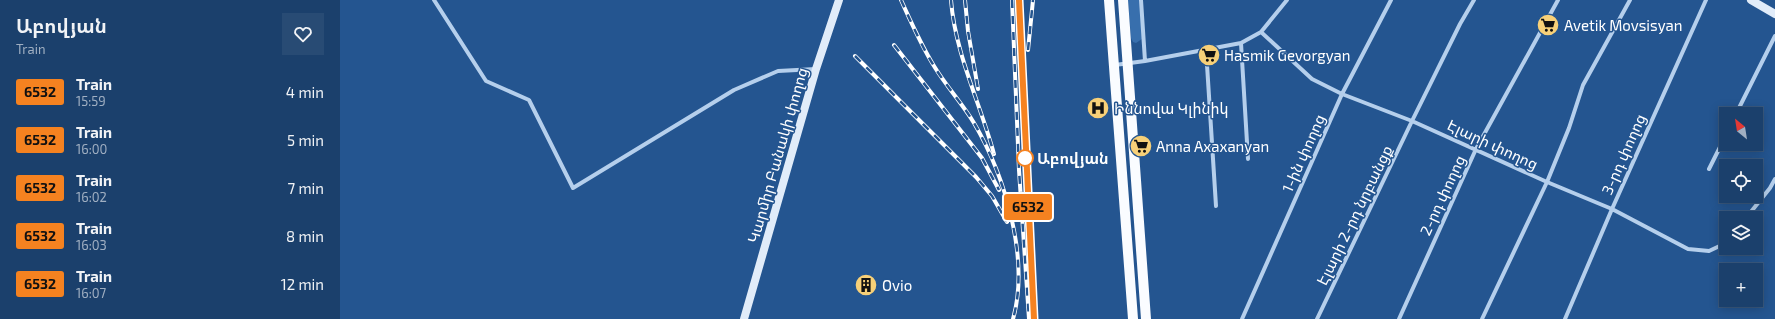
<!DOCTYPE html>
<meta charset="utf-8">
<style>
body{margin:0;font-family:"Exo 2","Noto Sans Armenian",sans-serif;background:#284b74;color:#f1f3f6;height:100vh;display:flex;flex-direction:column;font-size:15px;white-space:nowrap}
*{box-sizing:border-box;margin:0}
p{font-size:13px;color:#a0afc2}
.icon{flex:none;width:22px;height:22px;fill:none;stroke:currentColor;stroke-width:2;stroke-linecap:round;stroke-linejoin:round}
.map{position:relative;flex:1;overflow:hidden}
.panel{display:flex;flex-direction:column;background:#1b406c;width:340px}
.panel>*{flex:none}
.badge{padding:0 8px;border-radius:3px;font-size:14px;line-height:26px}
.needle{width:26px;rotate:330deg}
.tools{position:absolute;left:1379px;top:107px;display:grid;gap:8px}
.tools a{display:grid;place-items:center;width:44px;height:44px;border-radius:0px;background:#1b406c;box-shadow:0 2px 10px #0003,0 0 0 1px #39597f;font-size:20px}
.map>.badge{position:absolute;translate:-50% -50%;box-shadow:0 0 0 2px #fff}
.round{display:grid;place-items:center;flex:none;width:42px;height:42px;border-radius:0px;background:#284b74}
.overview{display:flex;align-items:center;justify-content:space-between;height:68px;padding:0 16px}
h1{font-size:19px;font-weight:700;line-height:30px}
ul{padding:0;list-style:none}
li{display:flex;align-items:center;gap:12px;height:48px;padding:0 16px}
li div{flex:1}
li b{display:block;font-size:15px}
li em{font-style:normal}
li .badge{min-width:44px;font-weight:700;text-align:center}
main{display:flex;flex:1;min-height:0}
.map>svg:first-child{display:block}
</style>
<main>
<section class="panel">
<div class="overview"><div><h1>Աբովյան</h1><p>Train</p></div><a class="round"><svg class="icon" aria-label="heart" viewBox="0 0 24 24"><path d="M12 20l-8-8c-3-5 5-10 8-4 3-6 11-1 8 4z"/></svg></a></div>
<ul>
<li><span class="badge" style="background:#f58220;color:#111">6532</span><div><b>Train</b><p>15:59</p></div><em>4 min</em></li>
<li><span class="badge" style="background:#f58220;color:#111">6532</span><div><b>Train</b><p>16:00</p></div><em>5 min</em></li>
<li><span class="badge" style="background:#f58220;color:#111">6532</span><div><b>Train</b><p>16:02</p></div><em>7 min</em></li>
<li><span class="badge" style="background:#f58220;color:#111">6532</span><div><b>Train</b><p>16:03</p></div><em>8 min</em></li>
<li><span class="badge" style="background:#f58220;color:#111">6532</span><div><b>Train</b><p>16:07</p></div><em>12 min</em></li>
</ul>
</section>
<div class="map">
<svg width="1435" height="319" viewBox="0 0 1435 319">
<rect width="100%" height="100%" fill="#245590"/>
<!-- green -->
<path fill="#386fad" d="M788,0h12l2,39 -6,4 -3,-1 -2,-4z"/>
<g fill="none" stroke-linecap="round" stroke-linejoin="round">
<!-- street -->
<path stroke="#b5cfec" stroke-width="4" d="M94,0l52,81 43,19 44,88 161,-98 44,-19 38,-2
M801,0l4,61
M921,32l51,47 30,15 70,27 135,61 65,27 76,40 21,2 17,-8
M901,43l7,116
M866,49l10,157
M775,65l30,-4 96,-18 20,-11 26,-32
M1396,114l39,-78
M1369,169l17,-34
M1406,218l24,-30 5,-9
M902,319l100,-225 49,-94
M977,319l95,-198 48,-97 14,-24
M1059,319l77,-170 82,-149
M1142,319l65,-137 22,-54 14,-43 47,-85
M1225,319l47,-110 94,-209"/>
<!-- secondary -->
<path stroke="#e1ecf9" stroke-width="8" d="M1411,0l24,14
M404,319l72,-250 23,-69"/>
<!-- primary -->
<path stroke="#fafcff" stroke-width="10" d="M769,0l24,319
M783,0l23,319"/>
<!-- rail casing -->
<g stroke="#fff" stroke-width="4">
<path id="rail" d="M561,0c10,22 20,45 33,66 12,20 28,37 40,57 31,53 56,136 39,196
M611,0c4,53 29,103 43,154
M625,0l3,31 10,58
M672,0l7,170 10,149
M679,0l11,251
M554,45l88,113 17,32
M688,50l5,-50
M515,56l121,121 16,19 15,26"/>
</g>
<!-- rail -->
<use href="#rail" stroke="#245590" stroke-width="2.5" stroke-dasharray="8" stroke-linecap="butt"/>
</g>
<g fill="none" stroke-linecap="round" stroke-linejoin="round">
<!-- line casing -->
<g stroke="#fff" stroke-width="9">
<path id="line" d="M679,0l15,319"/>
</g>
<!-- line -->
<use href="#line" stroke="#f58220" stroke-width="6"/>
</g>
<!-- icons -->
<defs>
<g id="supermarket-disc" transform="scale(1.15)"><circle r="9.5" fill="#f7d078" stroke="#245590"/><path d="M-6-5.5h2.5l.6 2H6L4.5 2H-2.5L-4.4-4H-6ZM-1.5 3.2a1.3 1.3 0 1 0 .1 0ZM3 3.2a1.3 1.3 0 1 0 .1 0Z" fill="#111"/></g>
<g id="hospital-disc" transform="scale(1.15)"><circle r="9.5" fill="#f7d078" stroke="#245590"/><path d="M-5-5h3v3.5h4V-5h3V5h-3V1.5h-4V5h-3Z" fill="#111"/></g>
<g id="building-disc" transform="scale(1.15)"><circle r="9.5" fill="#f7d078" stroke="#245590"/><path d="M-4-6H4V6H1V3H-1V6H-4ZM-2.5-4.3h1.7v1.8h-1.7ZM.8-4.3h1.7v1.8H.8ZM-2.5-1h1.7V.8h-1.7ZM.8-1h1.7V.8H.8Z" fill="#111"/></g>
</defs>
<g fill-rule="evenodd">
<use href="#supermarket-disc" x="1208" y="25"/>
<use href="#supermarket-disc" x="869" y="55"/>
<use href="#hospital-disc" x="758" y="108"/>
<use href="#supermarket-disc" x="801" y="146"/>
<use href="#building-disc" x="526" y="285"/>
</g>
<!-- markers -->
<circle fill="#fff" stroke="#f58220" stroke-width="2" cx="685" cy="158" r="8"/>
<g text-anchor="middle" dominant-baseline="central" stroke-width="3" stroke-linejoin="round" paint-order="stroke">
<!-- poi labels -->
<g font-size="15" fill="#fff" stroke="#245590" text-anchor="start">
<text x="1224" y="25">Avetik Movsisyan</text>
<text x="884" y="55">Hasmik Gevorgyan</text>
<text x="774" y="108">Իննովա Կլինիկ</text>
<text x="816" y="146">Anna Axaxanyan</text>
<text x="542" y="285">Ovio</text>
</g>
<!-- street labels -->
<g font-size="15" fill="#fff" stroke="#245590">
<text transform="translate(1153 144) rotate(25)">Էլարի փողոց</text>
<text transform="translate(963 153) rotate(-66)">1-ին փողոց</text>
<text transform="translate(1283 154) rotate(-66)">3-րդ փողոց</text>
<text transform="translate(437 155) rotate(-74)">Կարմիր Բանակի փողոց</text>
<text transform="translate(1102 195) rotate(-65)">2-րդ փողոց</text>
<text transform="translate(1014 215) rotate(-64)">Էլարի 2-րդ նրբանցք</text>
</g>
<!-- stop labels -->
<g font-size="15" font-weight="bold" fill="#fff" stroke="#245590" text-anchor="start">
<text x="697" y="158">Աբովյան</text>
</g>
</g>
</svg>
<div class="tools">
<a><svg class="needle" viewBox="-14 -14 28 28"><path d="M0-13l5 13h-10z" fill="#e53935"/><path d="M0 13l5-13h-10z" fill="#a0afc2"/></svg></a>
<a><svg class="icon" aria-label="locate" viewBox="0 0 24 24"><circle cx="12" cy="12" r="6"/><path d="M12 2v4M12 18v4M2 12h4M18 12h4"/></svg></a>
<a><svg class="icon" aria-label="layers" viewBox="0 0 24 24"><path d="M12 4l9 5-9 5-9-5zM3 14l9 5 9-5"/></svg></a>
<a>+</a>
</div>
<b class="badge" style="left:688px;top:207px;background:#f58220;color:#111">6532</b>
</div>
</main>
